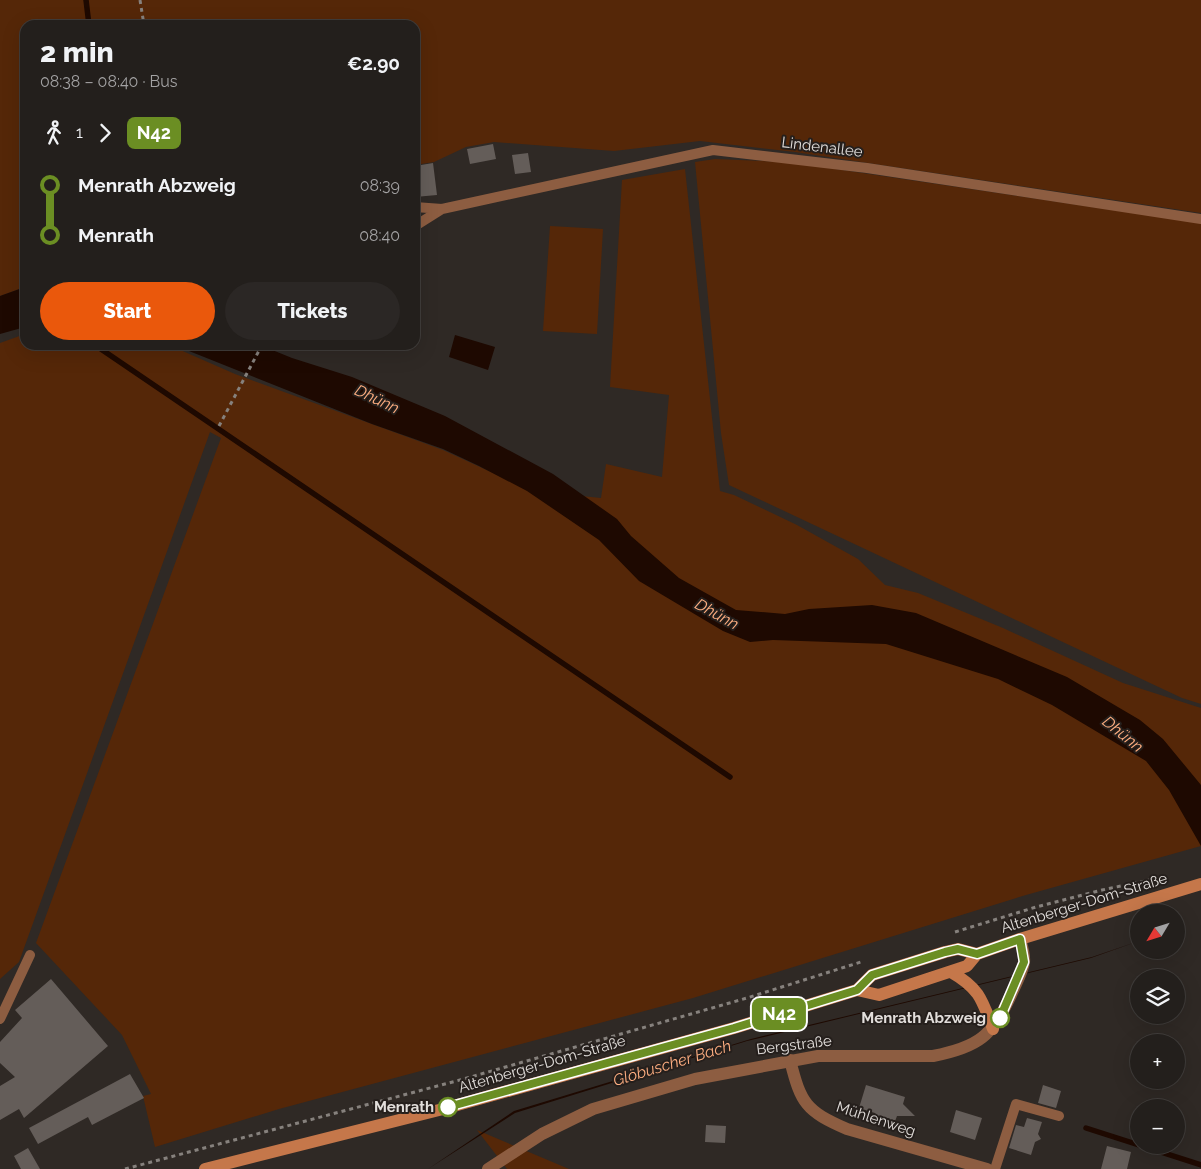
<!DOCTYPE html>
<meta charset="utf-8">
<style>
body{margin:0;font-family:Raleway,sans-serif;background:#2b2725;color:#f1f3f6;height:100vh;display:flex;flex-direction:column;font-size:19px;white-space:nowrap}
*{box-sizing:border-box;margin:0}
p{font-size:16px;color:#a3a2a3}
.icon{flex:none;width:28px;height:28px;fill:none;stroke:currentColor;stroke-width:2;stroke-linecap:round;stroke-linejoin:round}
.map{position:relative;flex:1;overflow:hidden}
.panel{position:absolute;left:20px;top:20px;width:400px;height:330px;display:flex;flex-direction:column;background:#231f1c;border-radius:15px;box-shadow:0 5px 20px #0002,0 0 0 1px #403d3b}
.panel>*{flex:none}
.badge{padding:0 10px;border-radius:8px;font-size:18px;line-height:32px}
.needle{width:32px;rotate:232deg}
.buttons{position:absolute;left:1130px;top:904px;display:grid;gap:10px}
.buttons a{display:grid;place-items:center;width:55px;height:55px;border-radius:50%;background:#231f1c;box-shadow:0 5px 20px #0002,0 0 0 1px #403d3b;font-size:25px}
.map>.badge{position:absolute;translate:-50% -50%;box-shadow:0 0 0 2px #fff}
.legs{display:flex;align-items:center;gap:8px;height:55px;padding:0 20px;font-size:16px}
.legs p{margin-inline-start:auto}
.head{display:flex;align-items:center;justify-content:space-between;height:85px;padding:0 20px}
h1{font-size:28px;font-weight:800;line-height:38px}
.primary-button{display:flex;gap:10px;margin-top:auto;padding:10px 20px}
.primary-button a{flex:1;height:58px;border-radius:30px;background:#ea580c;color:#fff;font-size:20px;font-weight:800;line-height:58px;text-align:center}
.primary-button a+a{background:#2b2725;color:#f1f3f6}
ul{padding:0 20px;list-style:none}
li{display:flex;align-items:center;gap:18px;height:50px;font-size:19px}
li i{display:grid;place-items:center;width:8px;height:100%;margin:0 6px;background:currentColor}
li i::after{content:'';width:12px;height:12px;margin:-6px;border:4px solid;border-radius:50%;background:#231f1c}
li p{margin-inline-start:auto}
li:first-child i{background:linear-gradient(#0000 50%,currentColor 0)}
li:last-child i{background:linear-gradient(currentColor 50%,#0000 0)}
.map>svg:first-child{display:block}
</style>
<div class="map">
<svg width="1201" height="1169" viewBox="0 0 1201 1169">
<rect width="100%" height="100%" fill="#2f2925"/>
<!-- green -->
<path fill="#552708" d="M0,0h1201v213l-406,-61 -95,-11 -86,10 -120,-9 -28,5 -32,15 -19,3v-140h-390v262l-25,9z
M715,159l73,3 413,61v481l-19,-6 -453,-213 -8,-52 -26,-271z
M685,169l35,322 14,4 63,30 61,34 27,26 33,8 85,35 120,55 78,25v138l-175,49 -333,103 -414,111 -124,38 -12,-51 8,-2 -29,-59 -86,-92 185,-505 -11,-6 -191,530 -19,17v-636l25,-9v11h144l66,29 208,76 89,41 69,7 5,-34 56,13 7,-82 -59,-8 12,-207z
M550,226l53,3 -6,105 -54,-3z
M477,1130l92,39h-62z"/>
<!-- water -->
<path fill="#1e0901" d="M25,287v40l-25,7v-38z
M455,335l40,12 -7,23 -39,-13z
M174,345h86l32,13 60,19 93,39 108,58 64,45 14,17 48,42 57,32 49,4 24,-5 63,-4 44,8 151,64 73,43 23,19 38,46v61l-32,-56 -23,-29 -94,-56 -54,-26 -112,-35 -113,-4 -23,2 -27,-11 -84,-50 -40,-41 -72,-49 -48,-25 -36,-17 -71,-25z
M1139,941l-48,17 -344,83 -232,72 -87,56 86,-58 237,-72 341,-82z"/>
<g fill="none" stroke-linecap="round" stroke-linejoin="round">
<!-- stream -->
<path stroke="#1e0901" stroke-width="5.5" d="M86,0l3,25
M95,345l635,432
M1086,1128l115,37"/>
</g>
<!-- building -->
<path fill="#645d59" d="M493,144l3,15 -26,5 -3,-15z
M528,153l3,19 -16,2 -3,-19z
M433,163l4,32 -22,2v-31z
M51,979l57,67 -84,72 -5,-9 -19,11v-34l15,-9 -15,-14v-21l22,-24 -7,-8z
M130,1074l14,24 -52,27 -4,-8 -50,27 -9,-16z
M866,1085l39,12 -2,7 12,12h-18l-3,8 -14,-4 -5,-7 -16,-5z
M1043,1085l18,6 -5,17 -18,-5z
M956,1110l26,8 -7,22 -25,-8z
M1027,1118l15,4 -4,12 3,5 -6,3 -4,13 -22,-7 7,-23 8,2z
M706,1125l20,1 -1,17 -20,-1z
M1107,1146l24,6 -4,17h-26z
M28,1148l12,21h-19l-7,-13z"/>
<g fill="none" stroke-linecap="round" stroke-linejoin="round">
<!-- path -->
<path stroke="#86817d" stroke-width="3" stroke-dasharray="4 4" stroke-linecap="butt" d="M140,0l4,25
M219,426l43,-81
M955,932l81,-25 66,-17 62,-13
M125,1169l335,-89 287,-82 117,-37"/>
<!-- service -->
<path stroke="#8d5d41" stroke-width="10" d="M415,207l27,2 271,-59 154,18 334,51
M415,226l27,-17
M0,1019l30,-64
M995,1169l21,-65 43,12"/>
<!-- minor -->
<path stroke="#8d5d41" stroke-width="12" d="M790,1060c11,44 16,51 57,69l140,40"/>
<!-- tertiary -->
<path stroke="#8d5d41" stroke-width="12" d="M488,1169l54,-35 51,-25 102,-30 123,-23h115c46,-9 59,-20 78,-61 4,-10 12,-23 13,-33 1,-7 -2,-16 -4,-23"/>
<!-- secondary -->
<path stroke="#c5774a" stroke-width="12" d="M951,972c28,16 31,27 42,57
M857,990l15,-15 73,-23 13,-3 19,5
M205,1169l238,-60 291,-81 123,-38 22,5 88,-29 10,-12 43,-15 181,-55"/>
</g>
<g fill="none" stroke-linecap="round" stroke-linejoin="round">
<!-- line-1 casing -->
<g stroke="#fff" stroke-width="11">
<path id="line-1" d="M448,1107l286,-79 123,-38 15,-15 73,-23 13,-3 19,5 43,-15 4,23 -24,56"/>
</g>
<!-- line-1 -->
<use href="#line-1" stroke="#6b8e23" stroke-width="8"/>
</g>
<!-- markers -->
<g fill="#fff" stroke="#6b8e23" stroke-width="2.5">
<circle cx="1000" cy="1018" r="9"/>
<circle cx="448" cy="1107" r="9"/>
</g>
<g text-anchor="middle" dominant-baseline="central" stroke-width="4" stroke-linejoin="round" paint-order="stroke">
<!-- street labels -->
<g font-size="15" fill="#e2dedb" stroke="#251f1c">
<text transform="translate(822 147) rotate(7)">Lindenallee</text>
<text transform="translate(1084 903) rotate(-17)">Altenberger-Dom-Straße</text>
<text transform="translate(794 1045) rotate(-7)">Bergstraße</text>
<text transform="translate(542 1064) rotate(-16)">Altenberger-Dom-Straße</text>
<text transform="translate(876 1119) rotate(18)">Mühlenweg</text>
</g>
<!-- stop labels -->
<g font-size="15" font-weight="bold" fill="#e2dedb" stroke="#251f1c" text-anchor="end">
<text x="986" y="1018">Menrath Abzweig</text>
<text x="434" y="1107">Menrath</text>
</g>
<!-- water labels -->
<g font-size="16" font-style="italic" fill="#feae81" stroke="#251f1c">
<text transform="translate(377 399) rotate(25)">Dhünn</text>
<text transform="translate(717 614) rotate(29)">Dhünn</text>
<text transform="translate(1123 734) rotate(39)">Dhünn</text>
<text transform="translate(672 1063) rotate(-17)">Glöbuscher Bach</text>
</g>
</g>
</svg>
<div class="buttons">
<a><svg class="needle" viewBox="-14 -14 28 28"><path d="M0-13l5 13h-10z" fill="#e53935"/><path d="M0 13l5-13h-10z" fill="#a3a2a3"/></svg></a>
<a><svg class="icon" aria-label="layers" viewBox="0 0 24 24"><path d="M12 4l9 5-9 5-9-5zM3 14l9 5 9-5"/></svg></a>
<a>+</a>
<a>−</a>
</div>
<b class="badge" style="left:779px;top:1014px;background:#6b8e23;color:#fff">N42</b>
<section class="panel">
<div class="head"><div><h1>2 min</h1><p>08:38 – 08:40 · Bus</p></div><b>€2.90</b></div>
<div class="legs"><svg class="icon" aria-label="walk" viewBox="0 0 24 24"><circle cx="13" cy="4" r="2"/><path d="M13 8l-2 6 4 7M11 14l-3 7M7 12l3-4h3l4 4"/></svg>1<svg class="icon" aria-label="forward" viewBox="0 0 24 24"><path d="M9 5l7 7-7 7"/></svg><b class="badge" style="background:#6b8e23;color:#fff">N42</b></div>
<ul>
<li><i style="color:#6b8e23"></i><b>Menrath Abzweig</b><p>08:39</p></li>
<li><i style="color:#6b8e23"></i><b>Menrath</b><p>08:40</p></li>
</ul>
<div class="primary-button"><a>Start</a><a>Tickets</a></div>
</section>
</div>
